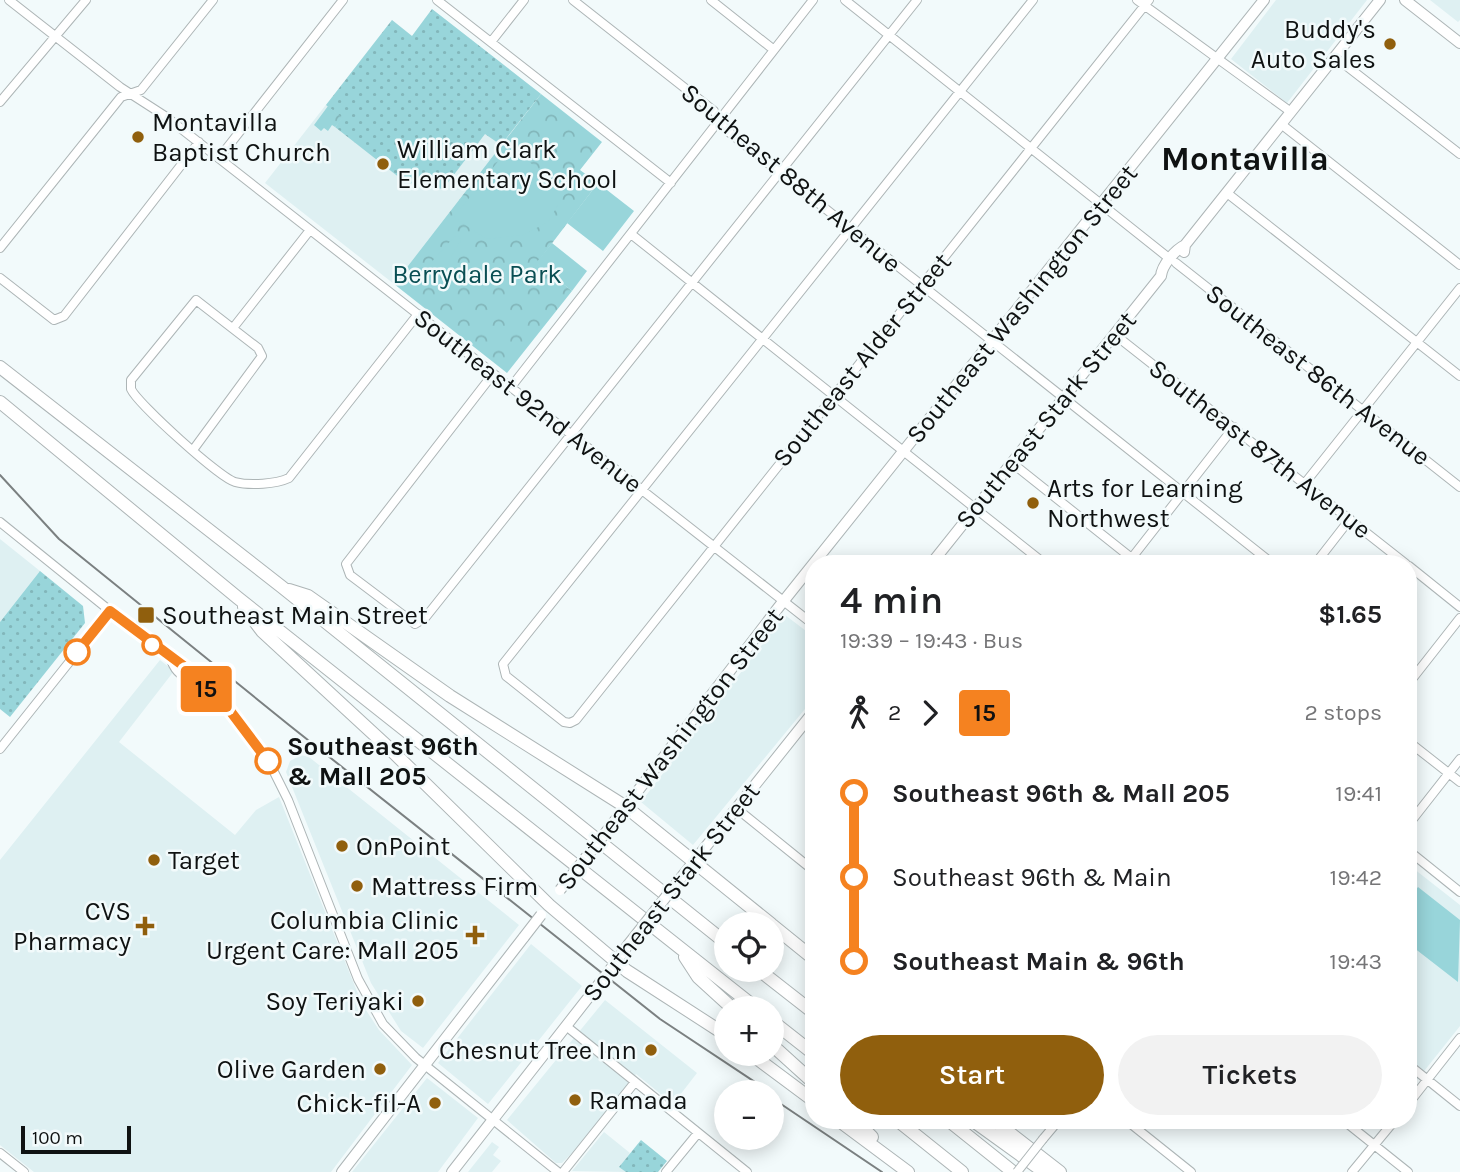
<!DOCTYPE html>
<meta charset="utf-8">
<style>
body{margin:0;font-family:Karla,sans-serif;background:#f2f2f2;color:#202124;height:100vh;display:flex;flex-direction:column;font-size:26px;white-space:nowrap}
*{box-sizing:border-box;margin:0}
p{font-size:23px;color:#757577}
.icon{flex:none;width:38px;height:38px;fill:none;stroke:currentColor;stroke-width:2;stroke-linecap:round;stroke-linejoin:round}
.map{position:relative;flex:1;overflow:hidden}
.drawer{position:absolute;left:805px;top:555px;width:612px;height:574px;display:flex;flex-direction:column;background:#fff;border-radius:28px;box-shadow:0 4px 18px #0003}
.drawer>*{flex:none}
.badge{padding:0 14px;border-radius:5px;font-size:24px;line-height:46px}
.buttons{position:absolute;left:714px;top:912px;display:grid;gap:14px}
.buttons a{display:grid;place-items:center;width:70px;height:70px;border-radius:50%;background:#fff;box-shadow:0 4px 18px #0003;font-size:35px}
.scale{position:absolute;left:21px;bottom:18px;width:110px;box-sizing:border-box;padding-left:7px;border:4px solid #0f1212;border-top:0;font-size:19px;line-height:24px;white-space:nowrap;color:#0f1212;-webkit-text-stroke:5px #f2fafb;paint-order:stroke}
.map>.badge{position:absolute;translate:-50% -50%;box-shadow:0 0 0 4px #fff}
.legs{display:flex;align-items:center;gap:10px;height:77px;padding:0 35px;font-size:23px}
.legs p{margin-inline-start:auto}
.head{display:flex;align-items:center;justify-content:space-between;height:119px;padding:0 35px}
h1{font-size:38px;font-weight:600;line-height:52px}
.action{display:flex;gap:14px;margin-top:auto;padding:14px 35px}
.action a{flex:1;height:80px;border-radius:42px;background:#905f0d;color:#fff;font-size:28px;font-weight:600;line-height:80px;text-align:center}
.action a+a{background:#f2f2f2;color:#202124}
ul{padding:0 35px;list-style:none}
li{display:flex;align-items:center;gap:24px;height:84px;font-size:26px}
li i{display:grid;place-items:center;width:10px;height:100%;margin:0 9px;background:currentColor}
li i::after{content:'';width:18px;height:18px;margin:-9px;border:5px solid;border-radius:50%;background:#fff}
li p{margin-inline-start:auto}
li:first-child i{background:linear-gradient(#0000 50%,currentColor 0)}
li:last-child i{background:linear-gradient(currentColor 50%,#0000 0)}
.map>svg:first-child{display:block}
</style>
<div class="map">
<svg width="1460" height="1172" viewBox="0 0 1460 1172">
<defs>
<pattern id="grass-dots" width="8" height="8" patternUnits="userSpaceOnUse" patternTransform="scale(1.75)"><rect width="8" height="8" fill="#98d5da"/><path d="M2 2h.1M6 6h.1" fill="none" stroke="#82b6ba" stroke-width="1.8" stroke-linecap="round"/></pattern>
<pattern id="park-crowns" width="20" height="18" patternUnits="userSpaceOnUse" patternTransform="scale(1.75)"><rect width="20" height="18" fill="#98d5da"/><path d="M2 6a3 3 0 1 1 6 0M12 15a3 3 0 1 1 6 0" fill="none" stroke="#82b6ba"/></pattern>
</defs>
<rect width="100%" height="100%" fill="#f2fafb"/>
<!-- built -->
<path fill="#def0f2" d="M1276,0h91l-80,103 -56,-44z
M1430,0h30v20l-2,2z
M432,9l109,85 -147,190 -129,-101 127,-163 20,16z
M0,539l40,32 -40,51z
M785,615l29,22v61l-121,147 -52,-43z
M160,660l14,11 -55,71 116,93 21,-25 23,-13 83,207 17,26 33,35 -81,107h-297l-34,-27v-285z
M301,755l8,2 210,168 -96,123 -22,-17 -30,-48 -85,-211 4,-11z
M1409,865l51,40v121l-51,64z
M531,944l51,42 -94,118 -50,-41z
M605,1000l92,73 -24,31 -37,-30 -63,78 -11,11h-6l-49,-43z
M427,1078l51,40 -40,54h-86z
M604,1132l26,21 -10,13 6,6 -54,-1z
M492,1142l7,5 -6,8 8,6 -9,11h-24z"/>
<!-- grass -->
<path fill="url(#grass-dots)" d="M432,9l109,85 -40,51 -16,-11 -42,55 -38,-7 -70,-55 7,-9 -16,-13 66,-85 20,16z
M40,571l43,35 2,17 -75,94 -10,-8v-87z
M641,1140l26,21 -9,11h-32l-7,-5z"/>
<!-- park -->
<path fill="url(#park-crowns)" d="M541,94l61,48 -22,28 18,13 -61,80 35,28 -65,82 -113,-89z
M328,106l15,12 -8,9 -3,-2 -4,6 -4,-3 -3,3 -7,-6z"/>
<!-- garden -->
<path fill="#98d5da" d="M513,149l53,42 -18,31 -25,13 -37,4 -32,-22 53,-67z
M598,183l36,28 -31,40 -36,-28z
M454,237l5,-1 2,5c-8,9 -13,25 -19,30 -7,6 -10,9 -15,17l-8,1 -3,-6 2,-6z
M552,243l35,28 -15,20 -36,-28z
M1418,887l42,33 -2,62 -49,-38v-45z"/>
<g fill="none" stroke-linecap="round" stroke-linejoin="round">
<!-- minor casing -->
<g stroke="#adb5b6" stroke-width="10">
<path id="minor" d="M9,0l111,87 45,29 649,509
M437,0l234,183
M573,0l141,111 11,18 548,435
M711,0l63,50
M845,0l325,259
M1033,0l-530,664 3,12 58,46 6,1 6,-3 573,-720
M1137,0l154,112
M491,42l33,-42
M1335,57l125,97
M0,102l86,-102
M1281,124l179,141
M219,158l124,-158
M1227,193l233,183
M631,234l414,330
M0,248l121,-151 20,-7 72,-90
M1176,263l284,224
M0,278l54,42 10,-4 135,-174
M233,328l77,-98
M1114,334l292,230
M493,374l-147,190 4,11 65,49 10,-6 492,-618
M511,387l302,-387
M193,450l69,-94 -4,-8 -62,-48 -65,80v9c7,15 89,89 104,93 15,4 41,2 54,-4l129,-164
M1012,463l127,101
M1305,483l155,-195
M0,522l171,138 8,2 14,11 3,6 32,29 41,54 19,38 70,179 25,45 33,34 142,114
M1127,564l107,-137
M1315,564l35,-45
M1409,566l51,41
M171,660c4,11 12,19 25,19
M1409,683l51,-65
M1409,742l51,40
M0,749l110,-138
M736,808l78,63
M1409,824l51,-65
M1409,851l51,41
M566,1026l181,146
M1409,1065l51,41
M1409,1103l51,-65
M1126,1120l65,52
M1343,1120l65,52
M1043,1139l16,-19
M0,1153l24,19
M563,1172l72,-90
M666,1172l32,-39
M1352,1172l43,-52"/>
</g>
<!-- major casing -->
<g stroke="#adb5b6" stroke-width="12">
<path id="major" d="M1405,0l55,43
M1184,252l1,-7 195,-245
M931,564l230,-288c1,-11 14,-26 24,-31
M614,822l164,-214 486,-608
M684,874l130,-163
M607,974l21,-29
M342,1172l182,-235
M452,1172l143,-183"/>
</g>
<!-- highway casing -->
<g stroke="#adb5b6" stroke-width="14">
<path id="highway" d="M0,367l282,220 444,356
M0,402l238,196 518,410
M289,590l19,6 142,100 176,111 145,117
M244,607l18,24 128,118 159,156 78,66 99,64
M772,925l42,34
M685,957l13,20 34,31
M759,970l55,43
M772,1021l42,33
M772,1045l42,38
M751,1054l63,47
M838,1120l70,52
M855,1120l17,17
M897,1120l65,52
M948,1120l65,52
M972,1120l72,52
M993,1120l67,52"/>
</g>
<!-- minor -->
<use href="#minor" stroke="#fff" stroke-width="8"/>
<!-- major -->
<use href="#major" stroke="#fff" stroke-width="10"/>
<!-- highway -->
<use href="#highway" stroke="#fff" stroke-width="12"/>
<!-- tram -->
<path stroke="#7b8081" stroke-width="2" d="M0,475l59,64 230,186 371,294 110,73
M772,1098l110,74"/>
<!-- minor-bridge casing -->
<g stroke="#adb5b6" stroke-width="10" stroke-linecap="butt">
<path id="minor-bridge" d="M1017,1172l26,-33"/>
</g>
<!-- major-bridge casing -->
<g stroke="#adb5b6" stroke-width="12" stroke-linecap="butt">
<path id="major-bridge" d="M560,890l54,-68
M524,937l17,-22
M628,945l56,-71
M595,989l12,-15"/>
</g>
<!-- minor-bridge -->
<use href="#minor-bridge" stroke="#fff" stroke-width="8"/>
<!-- major-bridge -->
<use href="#major-bridge" stroke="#fff" stroke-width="10"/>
</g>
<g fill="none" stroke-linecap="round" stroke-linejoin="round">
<!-- line-1 casing -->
<g stroke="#fff" stroke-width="16">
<path id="line-1" d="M77,652l33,-41 83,62 2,6 33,29 40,53"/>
</g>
<!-- line-1 -->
<use href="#line-1" stroke="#f58220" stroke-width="10"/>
</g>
<!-- markers -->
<g fill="#905f0d" stroke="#f2fafb" stroke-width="2.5">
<circle cx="1390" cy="44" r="7"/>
<circle cx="138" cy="137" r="7"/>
<circle cx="383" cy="164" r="7"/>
<circle cx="1033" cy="503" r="7"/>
<rect x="137" y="606" width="18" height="18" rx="3.5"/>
<circle cx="342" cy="846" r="7"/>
<circle cx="154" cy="860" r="7"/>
<circle cx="357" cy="886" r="7"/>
<path d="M141.5 915.5h7v7h7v7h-7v7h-7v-7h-7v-7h7z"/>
<path d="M471.5 924.5h7v7h7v7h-7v7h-7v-7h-7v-7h7z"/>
<circle cx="418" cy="1001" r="7"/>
<circle cx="651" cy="1050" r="7"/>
<circle cx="380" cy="1069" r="7"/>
<circle cx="575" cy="1100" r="7"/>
<circle cx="435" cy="1103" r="7"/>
</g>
<g fill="#fff" stroke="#f58220" stroke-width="3.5">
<circle cx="152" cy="645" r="9"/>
<circle cx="77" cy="652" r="12"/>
<circle cx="268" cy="761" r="12"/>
</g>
<g text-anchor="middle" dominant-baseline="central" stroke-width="5" stroke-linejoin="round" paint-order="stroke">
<!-- poi labels -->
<g font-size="26" fill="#0f1212" stroke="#f2fafb" text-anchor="start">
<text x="1376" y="29" text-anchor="end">Buddy's<tspan x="1376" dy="30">Auto Sales</tspan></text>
<text x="152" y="122">Montavilla<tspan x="152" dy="30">Baptist Church</tspan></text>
<text x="397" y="149">William Clark<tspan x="397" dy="30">Elementary School</tspan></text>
<text x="1047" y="488">Arts for Learning<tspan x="1047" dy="30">Northwest</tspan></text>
<text x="162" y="615">Southeast Main Street</text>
<text x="356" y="846">OnPoint</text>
<text x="168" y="860">Target</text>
<text x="371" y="886">Mattress Firm</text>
<text x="131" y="911" text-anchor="end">CVS<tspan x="131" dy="30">Pharmacy</tspan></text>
<text x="459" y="920" text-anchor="end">Columbia Clinic<tspan x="459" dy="30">Urgent Care: Mall 205</tspan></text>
<text x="404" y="1001" text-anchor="end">Soy Teriyaki</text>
<text x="637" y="1050" text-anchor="end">Chesnut Tree Inn</text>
<text x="366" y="1069" text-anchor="end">Olive Garden</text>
<text x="589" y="1100">Ramada</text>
<text x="421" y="1103" text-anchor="end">Chick-fil-A</text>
</g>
<!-- street labels -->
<g font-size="26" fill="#0f1212" stroke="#f2fafb">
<text transform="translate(791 178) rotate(40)">Southeast 88th Avenue</text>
<text transform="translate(1022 304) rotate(-51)">Southeast Washington Street</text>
<text transform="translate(862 360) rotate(-51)">Southeast Alder Street</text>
<text transform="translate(1318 375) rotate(38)">Southeast 86th Avenue</text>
<text transform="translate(528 401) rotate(38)">Southeast 92nd Avenue</text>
<text transform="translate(1046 420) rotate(-51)">Southeast Stark Street</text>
<text transform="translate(1260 449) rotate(38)">Southeast 87th Avenue</text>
<text transform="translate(670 749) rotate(-52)">Southeast Washington Street</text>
<text transform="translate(671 892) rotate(-52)">Southeast Stark Street</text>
</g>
<!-- park labels -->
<g font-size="26" fill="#094e53" stroke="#f2fafb">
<text x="477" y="274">Berrydale Park</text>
</g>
<!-- stop labels -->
<g font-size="26" font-weight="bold" fill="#0f1212" stroke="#f2fafb" text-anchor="start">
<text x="287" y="746">Southeast 96th<tspan x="287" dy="30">&amp; Mall 205</tspan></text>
</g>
<!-- district labels -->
<g font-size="33" font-weight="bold" fill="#0f1212" stroke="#f2fafb">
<text x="1245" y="159">Montavilla</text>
</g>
</g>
</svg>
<div class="buttons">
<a><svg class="icon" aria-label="locate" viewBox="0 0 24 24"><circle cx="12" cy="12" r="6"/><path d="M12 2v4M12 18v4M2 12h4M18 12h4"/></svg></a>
<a>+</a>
<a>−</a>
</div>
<div class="scale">100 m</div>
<b class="badge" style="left:206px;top:689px;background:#f58220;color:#111">15</b>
<section class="drawer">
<div class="head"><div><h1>4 min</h1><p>19:39 – 19:43 · Bus</p></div><b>$1.65</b></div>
<div class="legs"><svg class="icon" aria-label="walk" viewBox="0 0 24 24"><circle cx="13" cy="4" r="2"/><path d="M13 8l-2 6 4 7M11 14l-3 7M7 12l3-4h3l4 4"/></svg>2<svg class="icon" aria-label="forward" viewBox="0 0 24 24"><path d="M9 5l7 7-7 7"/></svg><b class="badge" style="background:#f58220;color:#111">15</b><p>2 stops</p></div>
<ul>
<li><i style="color:#f58220"></i><b>Southeast 96th &amp; Mall 205</b><p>19:41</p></li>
<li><i style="color:#f58220"></i><span>Southeast 96th &amp; Main</span><p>19:42</p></li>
<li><i style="color:#f58220"></i><b>Southeast Main &amp; 96th</b><p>19:43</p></li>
</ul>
<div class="action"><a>Start</a><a>Tickets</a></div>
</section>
</div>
